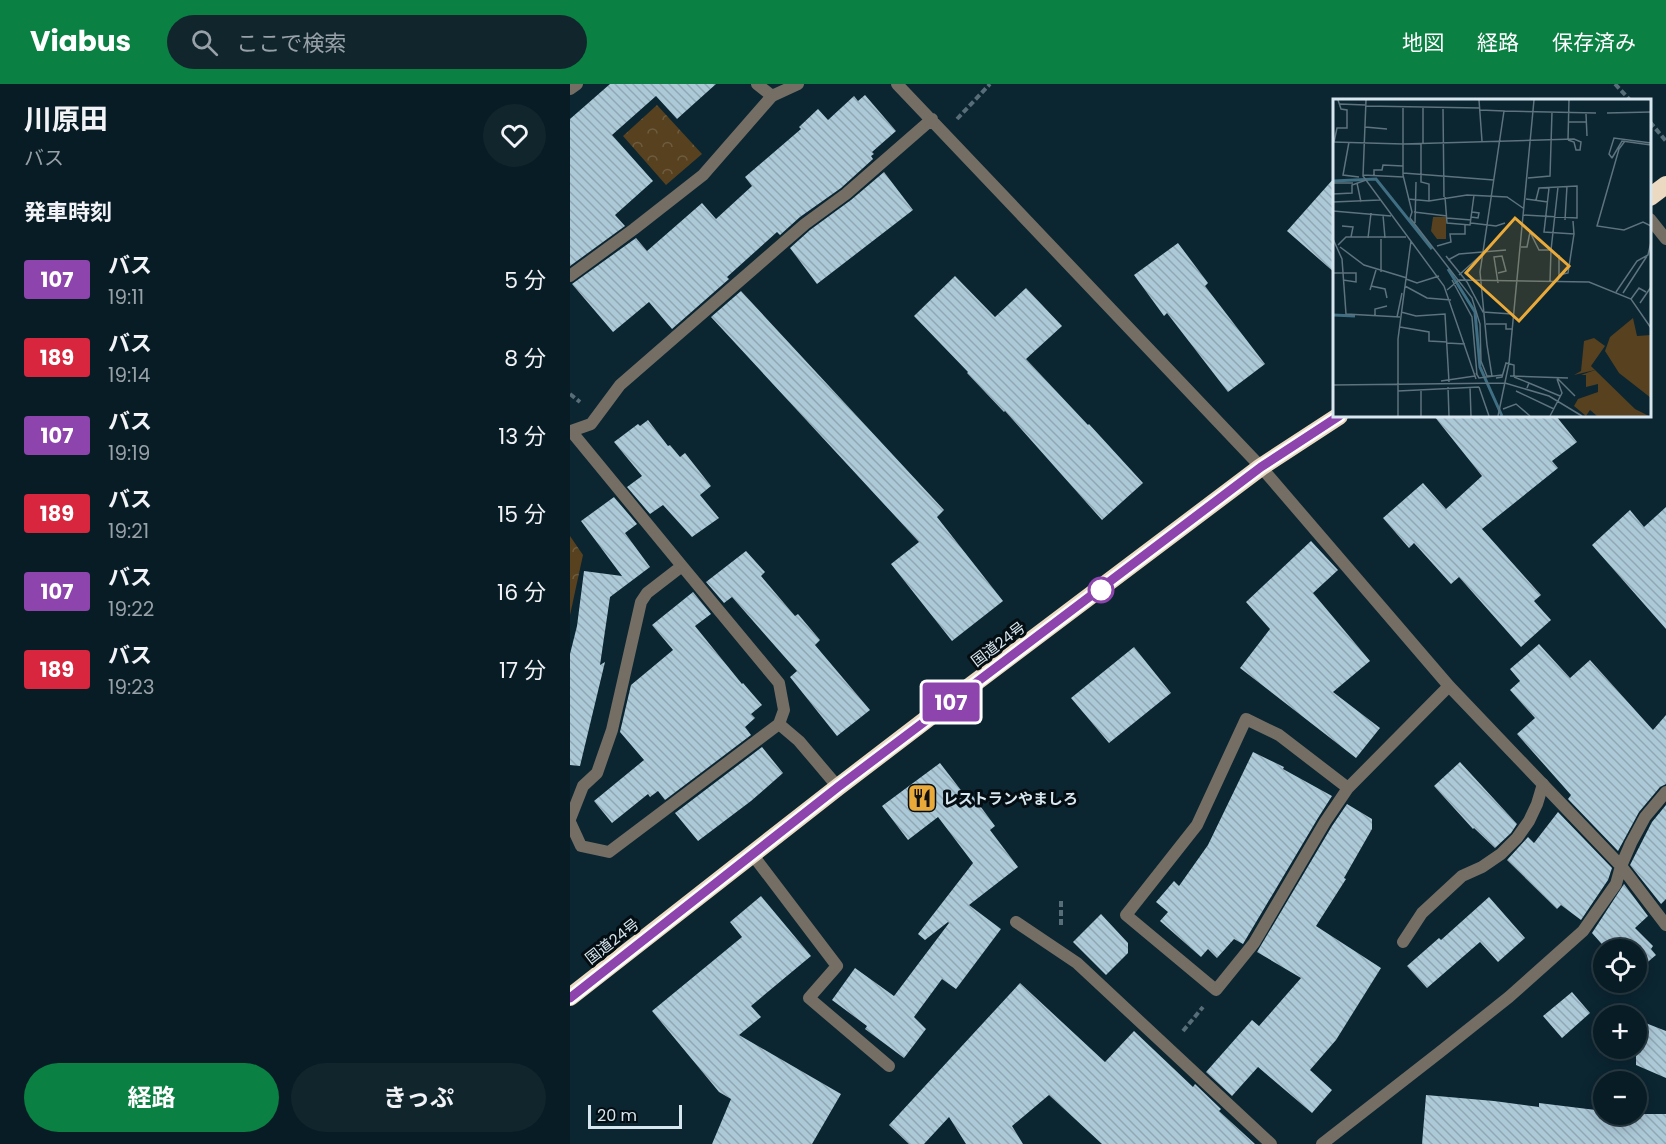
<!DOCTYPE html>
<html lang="ja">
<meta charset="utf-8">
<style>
body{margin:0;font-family:Poppins,"Noto Sans JP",sans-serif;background:#11252d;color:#f1f3f6;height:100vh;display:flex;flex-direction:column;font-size:22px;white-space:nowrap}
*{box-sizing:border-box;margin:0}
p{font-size:20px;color:#98a1a7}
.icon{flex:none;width:33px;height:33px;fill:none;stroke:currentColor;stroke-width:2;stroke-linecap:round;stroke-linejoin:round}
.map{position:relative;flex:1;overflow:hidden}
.panel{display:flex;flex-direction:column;background:#081c25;width:570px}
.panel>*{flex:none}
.badge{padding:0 12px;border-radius:4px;font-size:21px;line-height:39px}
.tools{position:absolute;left:1023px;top:855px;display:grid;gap:12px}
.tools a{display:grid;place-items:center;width:54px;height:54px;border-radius:50%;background:#081c25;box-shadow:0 3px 15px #0003,0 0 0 2px #293a42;font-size:30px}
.scale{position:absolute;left:18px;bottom:15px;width:94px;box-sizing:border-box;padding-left:6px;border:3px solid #d8e7ef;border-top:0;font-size:16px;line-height:21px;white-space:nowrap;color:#d8e7ef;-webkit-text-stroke:4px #040d12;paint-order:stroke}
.map>.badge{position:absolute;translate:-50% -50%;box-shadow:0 0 0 3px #fff}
h2{padding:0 24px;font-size:22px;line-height:54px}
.round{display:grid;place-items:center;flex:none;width:63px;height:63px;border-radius:32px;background:#11252d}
.headline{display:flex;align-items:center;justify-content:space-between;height:102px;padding:0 24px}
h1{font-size:28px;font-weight:700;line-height:45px}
.action{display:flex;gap:12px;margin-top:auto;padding:12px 24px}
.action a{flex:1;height:69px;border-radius:36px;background:#0b8043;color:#fff;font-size:24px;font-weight:700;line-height:69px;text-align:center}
.action a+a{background:#11252d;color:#f1f3f6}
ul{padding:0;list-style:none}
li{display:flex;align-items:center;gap:18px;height:78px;padding:0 24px}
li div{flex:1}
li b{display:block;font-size:22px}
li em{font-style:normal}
li .badge{min-width:66px;font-weight:700;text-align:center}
header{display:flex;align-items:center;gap:36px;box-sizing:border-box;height:84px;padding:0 30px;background:#0b8043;color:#fff}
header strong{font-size:28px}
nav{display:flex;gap:33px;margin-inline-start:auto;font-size:21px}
.search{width:420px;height:54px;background:#11252d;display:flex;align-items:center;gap:15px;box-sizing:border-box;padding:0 21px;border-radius:33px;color:#98a1a7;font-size:22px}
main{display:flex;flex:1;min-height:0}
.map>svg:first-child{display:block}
</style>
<header>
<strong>Viabus</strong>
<div class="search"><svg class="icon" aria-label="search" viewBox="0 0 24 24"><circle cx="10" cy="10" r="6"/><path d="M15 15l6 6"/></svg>ここで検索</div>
<nav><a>地図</a><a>経路</a><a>保存済み</a></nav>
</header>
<main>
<section class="panel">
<div class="headline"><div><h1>川原田</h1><p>バス</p></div><a class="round"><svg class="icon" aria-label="heart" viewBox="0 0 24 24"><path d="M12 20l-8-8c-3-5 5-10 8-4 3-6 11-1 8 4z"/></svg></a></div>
<h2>発車時刻</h2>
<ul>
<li><span class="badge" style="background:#8e44ad;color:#fff">107</span><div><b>バス</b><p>19:11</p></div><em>5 分</em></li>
<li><span class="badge" style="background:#d7263d;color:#fff">189</span><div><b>バス</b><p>19:14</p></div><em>8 分</em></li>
<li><span class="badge" style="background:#8e44ad;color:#fff">107</span><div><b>バス</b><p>19:19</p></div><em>13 分</em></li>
<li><span class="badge" style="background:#d7263d;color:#fff">189</span><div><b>バス</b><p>19:21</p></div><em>15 分</em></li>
<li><span class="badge" style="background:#8e44ad;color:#fff">107</span><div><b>バス</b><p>19:22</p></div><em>16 分</em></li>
<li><span class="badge" style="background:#d7263d;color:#fff">189</span><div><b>バス</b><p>19:23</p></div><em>17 分</em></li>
</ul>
<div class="action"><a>経路</a><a>きっぷ</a></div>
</section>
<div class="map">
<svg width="1096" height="1060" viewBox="0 0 1096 1060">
<defs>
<pattern id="forest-crowns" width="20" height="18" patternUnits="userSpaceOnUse" patternTransform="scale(1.5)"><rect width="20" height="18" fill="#57411f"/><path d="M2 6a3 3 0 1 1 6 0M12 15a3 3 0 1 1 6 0" fill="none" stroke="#6e5c40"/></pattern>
<pattern id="building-back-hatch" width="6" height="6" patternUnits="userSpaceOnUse" patternTransform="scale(1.5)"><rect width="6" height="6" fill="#acc9d8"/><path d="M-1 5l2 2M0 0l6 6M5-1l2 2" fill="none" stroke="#91a8b4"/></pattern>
</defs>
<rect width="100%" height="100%" fill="#0b2531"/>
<!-- forest -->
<path fill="url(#forest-crowns)" d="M87,21l45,49 -36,31 -43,-49z
M0,452l13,19 -13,60z"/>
<!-- building -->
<path fill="url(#building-back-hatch)" d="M40,0h106l-39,35 -21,-23 -44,39 41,46 -38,34 10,11 -55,40v-147z
M295,11l31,36 -24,21 2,2 -3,2 2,3 -32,29 -41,29 -20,18 -3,-3 -50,45 2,2 -57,50 -23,-27 -36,30 -41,-48 64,-46 11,13 55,-48 14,16 36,-33 -7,-9 56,-48 -2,-2 19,-18 10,11 26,-24 4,5z
M314,88l29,38 -96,74 -27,-36 20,-18 41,-30z
M765,93v96l-48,-42z
M608,159l30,40 -3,3 60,78 -37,28 -61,-79 -3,3 -30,-41z
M385,192l40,41 31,-29 36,38 -36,33 62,66 1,-1 54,59 -41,37 -97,-109 -1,1 -37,-39 1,-1 -54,-56z
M171,207l203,219 -7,7 66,84 -51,40 -61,-77 28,-22 -208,-225z
M864,332h122l21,26 -25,19 6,7 -76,61 59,66 -7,6 17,19 -30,27 -62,-70 -8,7 -37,-41 -5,5 -26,-30 40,-35 23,26 36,-33z
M78,336l20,26 2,-1 10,12 5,-4 26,33 -11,9 19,23 -27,19 -29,-32 -13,9 -23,-27 15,-11 -28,-34 24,-18 2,2z
M44,413l23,27 -12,9 25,34 -40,30 -10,68 5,-3 -25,104 -10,-1v-111l7,-28 7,-55 38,5 -41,-55z
M1096,423v122l-74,-84 38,-35 14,17z
M741,457l27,29 -25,23 57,68 -37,31 47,36 -24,30 -116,-90 30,-39 -24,-27z
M176,467l19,21 -4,4 34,40 3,-2 22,26 -5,5 55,65 -33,26 -47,-59 7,-6 -65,-74 -8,6 -18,-21z
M123,508l18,22 -16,12 47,58 1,-1 19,22 -11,9 4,4 -10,9 6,8 -86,65 -7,-9 -8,6 -2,-3 -36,29 -18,-22 50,-41 -24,-28 11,-47 42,-35 -21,-25z
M969,560l31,34 20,-18 63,70 13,-15v69l-6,3 -21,25 -21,39 -50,-52 3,-4 -54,-61 18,-16 -25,-28 10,-9 -10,-12z
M564,563l37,46 -62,50 -38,-45z
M192,663l21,26 -32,28 -53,40 -23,-28z
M683,668l31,15 -1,2 49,27 -14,22 -75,126 -9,-5 -17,19 -9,-9 -7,8 -41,-36 8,-9 -12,-10 18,-21 5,5 29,-41z
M890,678l57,62 -6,9 -16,15 -21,-20 -1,1 -39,-43z
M370,679l27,35 5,-3 23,31 -5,4 28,37 -49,38 32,24 -45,60 -14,-10 -28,38 12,12 -22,29 -39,-29 2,-3 -35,-26 23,-32 39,28 55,-73 -1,-1 -23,18 -7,-6 55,-71 -35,-46 -30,23 -26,-34z
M777,720l25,15v10l-28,49 2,1 -30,47 65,42 -45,72 -26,30 22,20 -20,23 -54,-46 -26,29 -26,-24 46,-52 7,6 42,-48 -44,-26 75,-126z
M1096,721v94l-5,5 -31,-39 22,-43z
M988,728l54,56 -4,12 -27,40 -20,-15 -4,4 -50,-49 21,-23 6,6z
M1054,800l24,32 -13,12 18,18 -2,3 5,6 -20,17v-22h-29l-15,-17z
M191,812l50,60 -60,50 10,11 -22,18 102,59 -29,50h-100l19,-45 -12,-7 -67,-81 90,-74 -12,-15z
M919,813l36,41 -27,24 -18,-20 -53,46 -20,-22 32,-28 2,2z
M531,830l27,29v10l-22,22 -33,-33z
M450,899l85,79 29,-31 59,56 2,-3 26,25 -2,2 36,33h-153l-53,-49 -37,31 11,18h-57l-17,-27 -25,27h-15l-20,-19z
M1002,908l18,21 -28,25 -19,-22z
M1073,938l23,9v47l-30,-13v-28z
M856,1011l68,6 45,6v-4l65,8v3h62v30h-244z"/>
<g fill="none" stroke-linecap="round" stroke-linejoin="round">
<!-- path -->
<path stroke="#576d77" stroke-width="4" stroke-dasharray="6 3" stroke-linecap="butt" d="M1045,0l15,16
M387,35l33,-35
M1080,38l16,19
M0,310l10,8
M491,817v27
M613,947l20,-24"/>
<!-- lane -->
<path stroke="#746e64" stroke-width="12" d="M833,858l19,-29 40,-37 20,-9 19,-13 16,-16 12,-17 8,-17 6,-20"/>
<!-- street -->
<path stroke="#746e64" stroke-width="12" d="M187,0l15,12 26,-12
M327,0l364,383 188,219 172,180 45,59
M0,5l7,-5
M1080,135l16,20
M0,192l64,-47 69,-54 69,-79
M1,347l20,-7 29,-39 185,-161 41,-30 86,-75
M0,348l1,-1 111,135 -35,27 -6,9 -29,128 -15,43 -14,13 -13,33
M112,482l97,117 5,27 -5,14
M778,704l-69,-53 -33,-16 -49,106 -71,90 90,75 38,-47 71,-121 23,-34 101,-102
M0,738l11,24 28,6 170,-128 20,17 39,46
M182,770l85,112 -28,32 80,68
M446,838l61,41 194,181
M752,1060l118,-92 69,-55 74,-66 33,-47 5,-18 10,-23 14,-26 21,-25"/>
<!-- highway -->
<path stroke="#ebd9c1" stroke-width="18" d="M1080,113l16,-12
M0,913l268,-210 102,-78 321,-242 78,-51"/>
</g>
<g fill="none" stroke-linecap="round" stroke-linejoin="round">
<!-- line casing -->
<g stroke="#fff" stroke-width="14">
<path id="line" d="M0,914l268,-211 102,-77 321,-243 78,-51"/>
</g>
<!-- line -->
<use href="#line" stroke="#8e44ad" stroke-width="9"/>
</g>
<!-- icons -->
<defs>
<g id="restaurant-square" transform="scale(1.5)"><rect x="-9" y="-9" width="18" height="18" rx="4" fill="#eaaa39" stroke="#040d12"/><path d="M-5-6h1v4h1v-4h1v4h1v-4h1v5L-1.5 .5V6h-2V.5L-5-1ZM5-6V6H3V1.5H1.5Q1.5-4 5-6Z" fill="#111"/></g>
</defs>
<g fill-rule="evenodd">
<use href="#restaurant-square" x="352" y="714"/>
</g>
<!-- markers -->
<circle fill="#fff" stroke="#8e44ad" stroke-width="3" cx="531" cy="506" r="12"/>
<g text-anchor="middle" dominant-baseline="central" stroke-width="6" stroke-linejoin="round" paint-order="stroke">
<!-- street labels -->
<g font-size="15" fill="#d8e7ef" stroke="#040d12">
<text transform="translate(428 560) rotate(-37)">国道24号</text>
<text transform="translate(42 857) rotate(-38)">国道24号</text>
</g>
<!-- poi labels -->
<g font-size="15" font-weight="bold" fill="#d8e7ef" stroke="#040d12" text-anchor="start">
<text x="373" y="714">レストランやましろ</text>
</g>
</g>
<!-- overview -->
<g transform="translate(763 15)">
<rect width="318" height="318" fill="#0b2531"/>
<path d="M261,239l11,8 -14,20 4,4 -21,5 7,-4 3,-30z" fill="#57411f"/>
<path d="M100,118h13v22h-9l-6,-8zM300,219l4,18 14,-1v63l-32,-25 -14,-22 5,-14zM262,271l40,39 14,7h-52l-7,-6 -4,6 -12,-10 4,-7 20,-7v-8l-12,3v-12h-5z" fill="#57411f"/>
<path fill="none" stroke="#406e83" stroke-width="3" d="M0,82l43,-2 56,70M115,170l27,43 5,55 22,49M0,216l22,1"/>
<path fill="none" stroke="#5d737d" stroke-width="1.5" d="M33,1l-3,76 81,110 32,93M146,1l3,41M7,5l25,1M33,7l114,2M70,9v67l9,37 -2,6 62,80 8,26 1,37 6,15h5M110,10l1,88M147,11l24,1 -24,161 7,73 5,31h4M171,12l92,2M274,14l44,-1M253,15l1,22M235,23h19M32,28l22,2M235,41l1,-40M292,42l-6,8 -22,77 27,4 19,-8 8,4M0,43l70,2 171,-5 7,3 -1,8h-4l-2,-8 -6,-2M1,43l3,-14h10v-18l-6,-1 -3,-9M16,43l-6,33 16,2M88,45v38l8,2v17M90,45v-36M279,59l-3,-4 5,-16 37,5M279,59l10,-17 29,4M70,74l91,7M30,76l40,2M41,76v-5h8l1,-5 20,1M195,79l22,-2 2,-64M0,84h20M24,84l4,19M216,89l-5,44 30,2 -1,-13M0,95l19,-1v-8l14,-5M112,98l2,26 23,2 4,-30M75,100l21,2 38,-6 40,2 16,11M193,100l22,3M0,103l47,-2M0,112l58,5M81,113l33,4M50,116l2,23M190,116l54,3v-32l-38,2 -3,12M138,118l7,1 1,-5 -7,-1M114,119l24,2M232,121l2,-34M82,124l1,-41M138,124l25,3 9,-3M9,127l11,1 -2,10M35,139l3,-25M0,140l9,20 4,55 54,3M5,146l8,-8h60M104,147l14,-4 -1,-8h15v-9M7,148l24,18 43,13M188,148h6l3,-15 9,18h12l7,-63M113,157l21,26 16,30 29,2M115,161l11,-6 47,-4M48,173v-33M0,174h23v9l-13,-2M165,174l8,-2 -4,-15 -8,1 4,26M126,176l21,-19M226,176v-20M73,180l11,4 22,-7M119,181l20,37 5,58M217,183l1,-32M224,183l2,-7 9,-2 6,-39M38,187l14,3 2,9M72,187l22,12 24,2M37,191l6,-20M114,191l12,-10 130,2 42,17 20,29M283,193l21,-31 11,-6 3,-13M290,194l24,-37M298,200l8,-11 7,4M307,204l11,-16M68,213l15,4 29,-2 4,68M42,216v-6l12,-3M64,218l5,-24M153,225h20v5h7M67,228l29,5v9l18,1M114,244l18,1M143,274l3,5 23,-3M177,277l58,2M181,278l15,6 -2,5M163,279l6,-1 4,-14 8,2v11M224,279l18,18M108,282l34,-5M196,284l31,13M0,286l172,-2 44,13 33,20M115,288l1,29M137,288l1,29M146,288l10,29M88,291v26M65,292l81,-4M183,292l38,18M170,310l13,-5 14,12M65,317v-77l13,-98M165,317l11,-53 25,-263M217,317l12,-23 -5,-14"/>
<path fill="#eaaa39" fill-opacity="0.15" stroke="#eaaa39" stroke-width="3" d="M182,119l54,48 -50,55 -53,-48z"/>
<rect width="318" height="318" fill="none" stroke="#d8e7ef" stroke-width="3"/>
</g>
</svg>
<div class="tools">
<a><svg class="icon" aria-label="locate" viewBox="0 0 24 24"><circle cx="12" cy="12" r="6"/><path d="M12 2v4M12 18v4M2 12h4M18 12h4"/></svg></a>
<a>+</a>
<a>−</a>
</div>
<div class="scale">20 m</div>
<b class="badge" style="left:381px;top:618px;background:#8e44ad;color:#fff">107</b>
</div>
</main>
